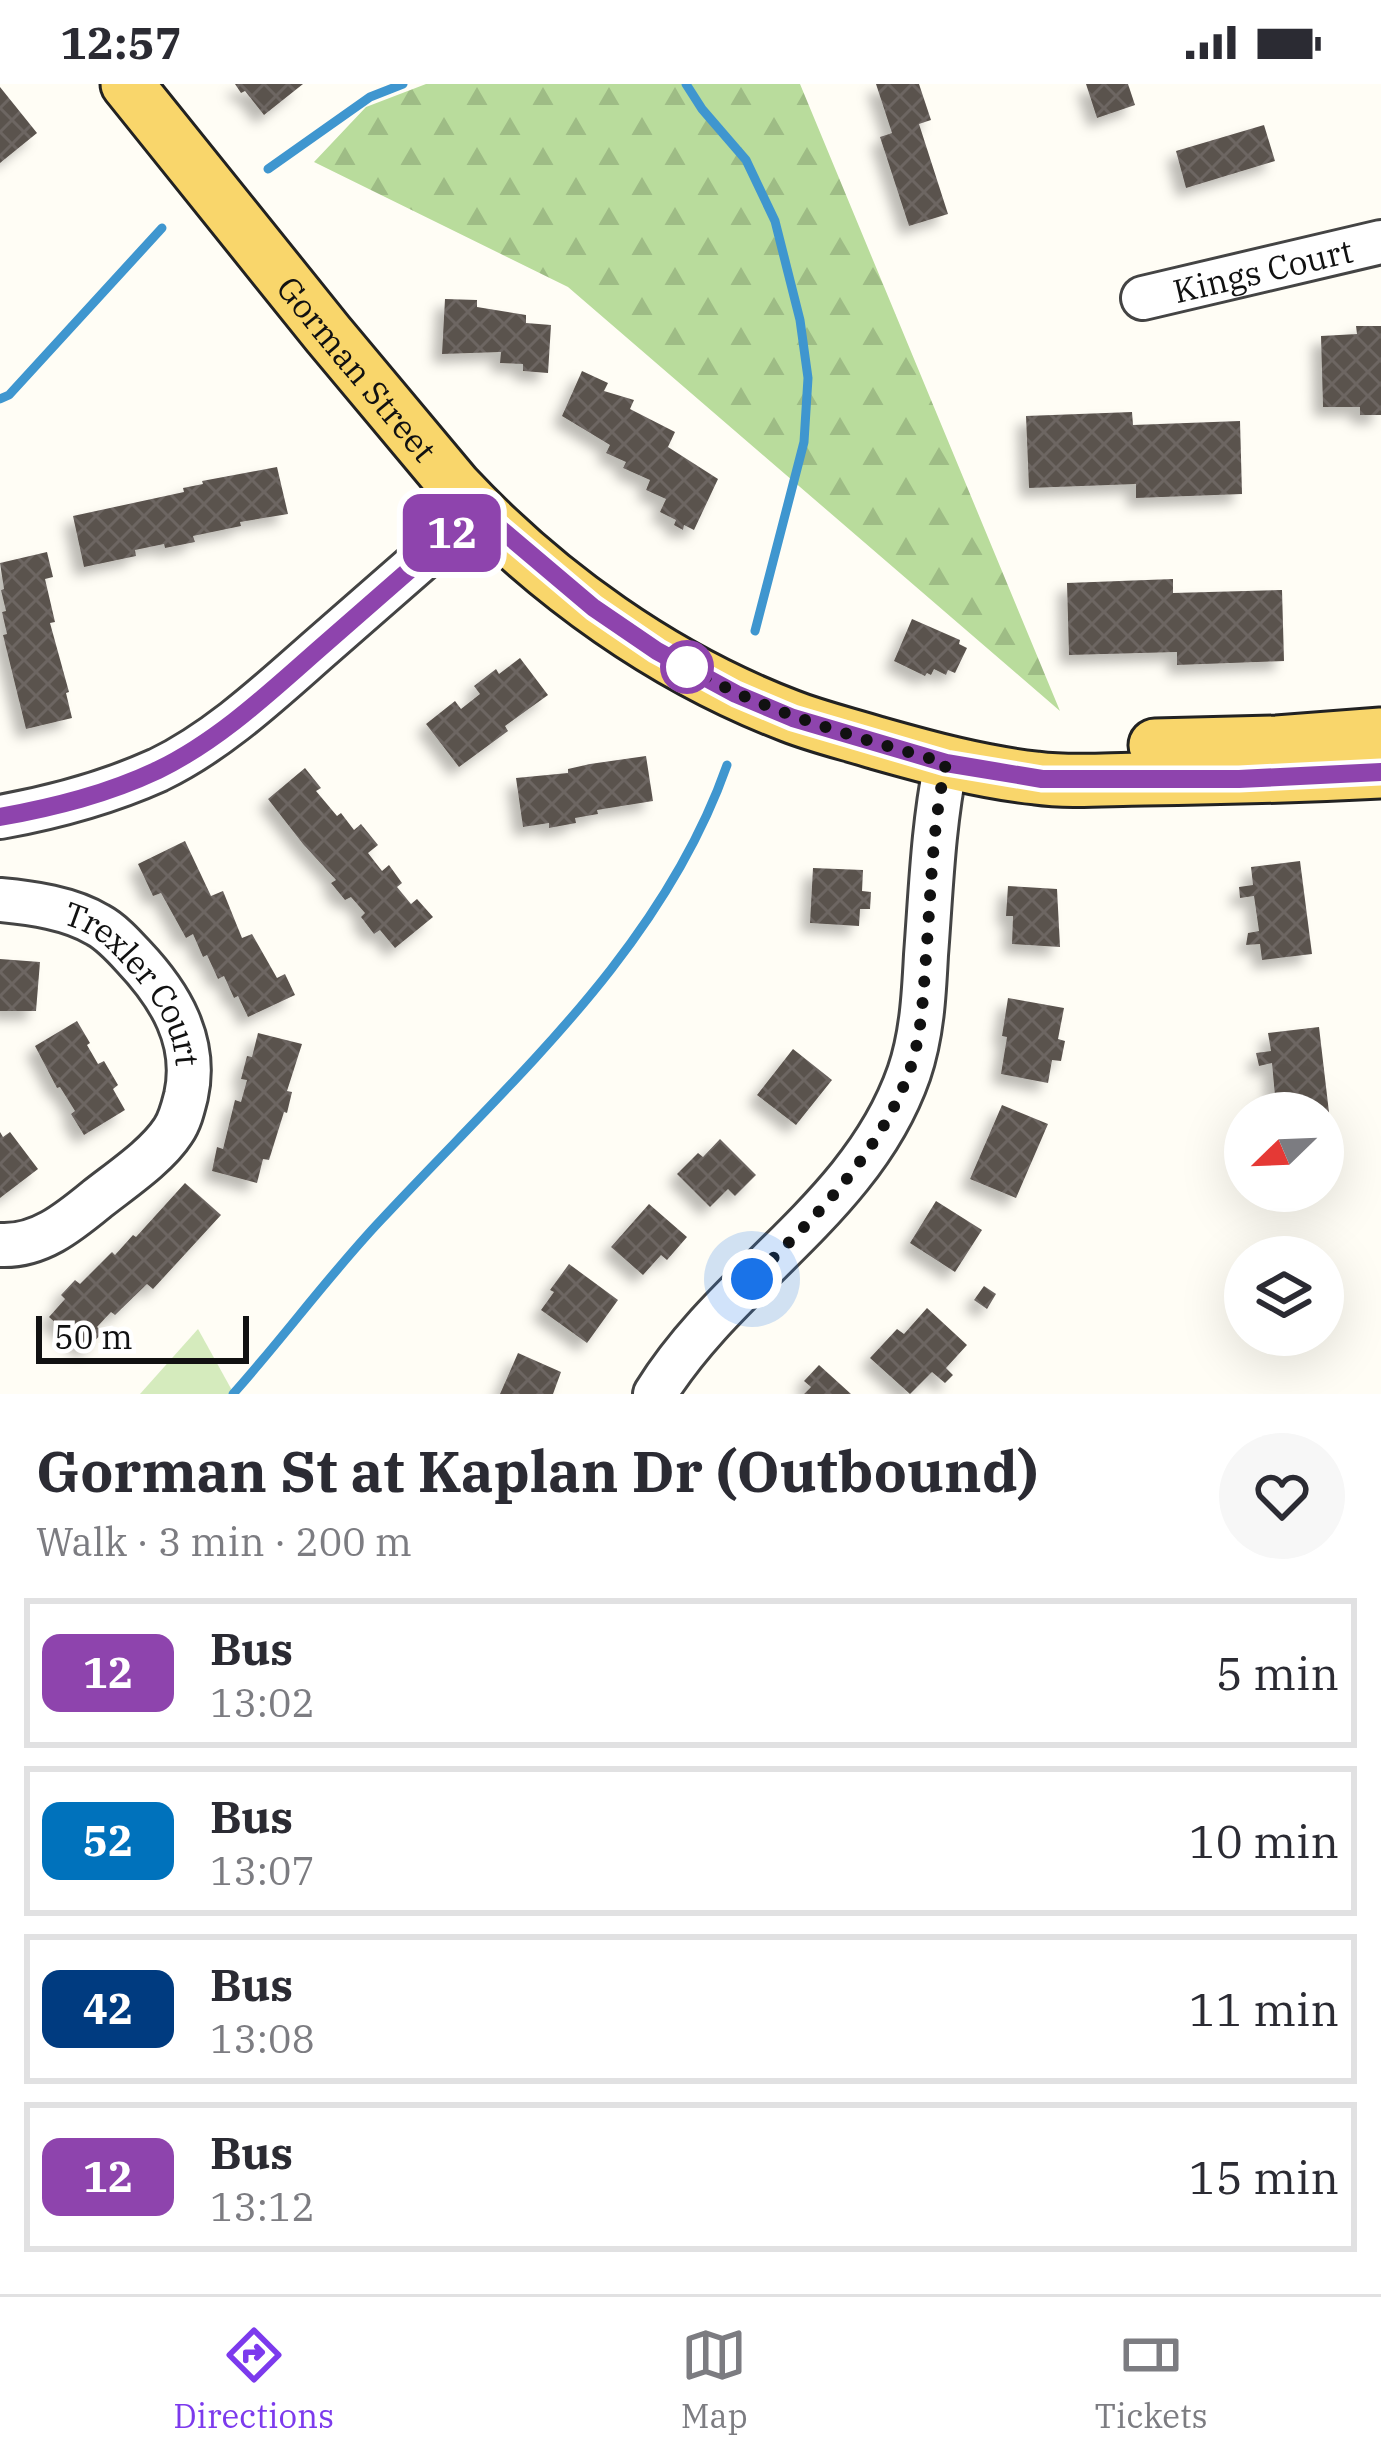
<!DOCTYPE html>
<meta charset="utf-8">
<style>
body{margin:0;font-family:"IBM Plex Serif",serif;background:#f7f7f7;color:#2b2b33;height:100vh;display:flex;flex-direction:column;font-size:45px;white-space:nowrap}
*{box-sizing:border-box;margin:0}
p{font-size:39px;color:#7c7c81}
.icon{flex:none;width:66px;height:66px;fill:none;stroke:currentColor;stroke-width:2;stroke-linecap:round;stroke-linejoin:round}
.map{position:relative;height:1310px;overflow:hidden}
.drawer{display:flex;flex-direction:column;background:#fff;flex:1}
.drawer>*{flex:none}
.badge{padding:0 24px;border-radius:18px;font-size:42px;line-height:78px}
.needle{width:78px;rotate:247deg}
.controls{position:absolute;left:1224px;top:1008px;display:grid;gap:24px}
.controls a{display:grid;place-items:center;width:120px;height:120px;border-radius:50%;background:#fff;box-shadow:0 12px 48px #0002;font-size:60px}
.scale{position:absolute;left:36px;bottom:30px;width:213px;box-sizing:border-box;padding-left:12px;border:6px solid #111;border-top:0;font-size:33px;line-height:42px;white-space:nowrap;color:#111;-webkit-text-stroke:9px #fff;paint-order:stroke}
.you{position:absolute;width:60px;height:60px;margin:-30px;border:9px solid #fff;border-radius:50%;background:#1a73e8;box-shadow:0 0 0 18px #1a73e833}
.map>.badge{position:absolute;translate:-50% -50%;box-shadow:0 0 0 6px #fff}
.round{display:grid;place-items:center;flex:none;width:126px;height:126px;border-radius:63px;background:#f7f7f7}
.overview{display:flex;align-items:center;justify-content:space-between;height:204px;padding:0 36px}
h1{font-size:57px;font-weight:700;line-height:90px}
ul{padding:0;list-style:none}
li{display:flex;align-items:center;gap:36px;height:150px;margin:0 24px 18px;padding:0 12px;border:6px solid #e1e1e2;border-radius:0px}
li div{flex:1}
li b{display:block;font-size:45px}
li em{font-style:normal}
li .badge{min-width:132px;font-weight:700;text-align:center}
.status{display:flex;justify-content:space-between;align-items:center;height:84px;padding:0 60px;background:#fff;direction:ltr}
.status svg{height:33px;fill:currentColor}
.dock{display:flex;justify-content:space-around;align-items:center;height:168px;border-top:3px solid #e1e1e2;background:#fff;font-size:33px;color:#7c7c81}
.dock a{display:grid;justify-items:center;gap:6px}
.dock .selected{color:#7c3aed}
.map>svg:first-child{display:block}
</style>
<div class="status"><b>12:57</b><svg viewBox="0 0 49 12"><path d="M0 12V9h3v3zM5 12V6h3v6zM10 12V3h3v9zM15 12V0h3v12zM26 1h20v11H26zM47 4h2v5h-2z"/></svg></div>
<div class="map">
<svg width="1381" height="1310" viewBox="0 0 1381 1310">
<defs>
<pattern id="forest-firs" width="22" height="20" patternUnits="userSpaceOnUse" patternTransform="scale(3)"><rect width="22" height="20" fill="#b9dc9c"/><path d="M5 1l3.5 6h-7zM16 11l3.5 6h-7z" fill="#9ebc85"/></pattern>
<pattern id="building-cross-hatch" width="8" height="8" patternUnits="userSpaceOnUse" patternTransform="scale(3)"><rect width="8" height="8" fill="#5a524d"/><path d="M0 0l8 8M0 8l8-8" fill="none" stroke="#6d6662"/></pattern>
<filter id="shadow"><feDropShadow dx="-9" dy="9" stdDeviation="6" flood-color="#0004"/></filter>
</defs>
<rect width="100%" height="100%" fill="#fffdf5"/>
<!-- forest -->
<path fill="url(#forest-firs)" d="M426,0h374l260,627 -492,-424 -254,-125 52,-55z"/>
<!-- park -->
<path fill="#d5ebbd" d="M198,1245l36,65h-94z"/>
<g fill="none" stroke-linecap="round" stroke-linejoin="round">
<!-- stream -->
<path stroke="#3f96cf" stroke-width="9" d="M686,0l16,25 44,51 29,61 25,99 8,58 -4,64 -49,189
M268,85l102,-72 33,-13
M0,315l9,-4 153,-167
M233,1310c51,-57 96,-119 148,-174 130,-140 281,-270 346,-455"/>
</g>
<!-- building -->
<path fill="url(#building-cross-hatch)" filter="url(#shadow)" d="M235,0h68l-39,31 -19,-24 -4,2z
M876,0h43l12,36 -12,4 29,90 -39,12 -29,-89 12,-4z
M1086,0h42l7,21 -38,13z
M0,3l37,46 -37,30z
M1264,41l11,36 -89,27 -10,-37z
M445,215l32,1v7l49,8v8l25,2 -3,48 -25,-2v-7l-23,-1 1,-11 -59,2z
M1356,242h25v89h-21v-8h-37l-2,-71 36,-2z
M582,287l26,12 -4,8 30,9 -4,9 45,23 -7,15 50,32 -24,51 -10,-5 -1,5 -9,-5 2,-5 -16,-8 6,-13 -20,-9 4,-10 -27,-12 3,-6 -20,-9 4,-8 -48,-29z
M1132,328l1,13 107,-4 2,73 -106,4v-14l-107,4 -3,-72z
M277,383l11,47 -48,8 1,4 -48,10 2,6 -30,6 -1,-4 -29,6 1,6 -52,11 -11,-51 111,-24 -1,-4 20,-4 -1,-3z
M47,468l6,25 -8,2 10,43 -5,1 19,69 -3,1 6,25 -46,11 -23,-94 4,-1 -5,-22 4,-1 -5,-21 3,-1 -4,-26z
M1173,495v14l109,-3 2,71 -107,4v-13l-108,3 -2,-72z
M912,535l48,21 -1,4 8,4 -12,25 -7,-3 -2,5 -12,-6 -3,6 -4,-2 -2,3 -31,-15z
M520,574l28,37 -43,31 3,5 -49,36 -33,-43 29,-23 6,8 19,-15 -6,-8 22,-17 3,5z
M646,672l7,45 -56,9 1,4 -23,4 1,5 -27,5v-5l-26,4 -7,-49 52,-5v-4l22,-5z
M305,684l16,20 -5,3 21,25 4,-3 13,17 7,-6 17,21 -10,8 14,18 7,-6 13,18 -5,4 14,17 6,-5 16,18 -38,31 -15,-18 -6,4 -13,-17 4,-4 -14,-16 -6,3 -14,-17 5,-3 -33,-36 -35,-45z
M185,757l26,55 12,-5 19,47 10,-4 25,44 8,-4 10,21 -47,22 -10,-21 -4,2 -10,-22 -6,3 -11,-24 -4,2 -10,-23 -7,4 -25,-45 -8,3 -15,-32z
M1300,777l12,93 -50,6 -2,-16 -14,1 2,-12 11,-2 -5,-35 -14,2 -1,-11 14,-2 -2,-18z
M813,784l50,2 -1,21 9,1 -1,17h-10l-1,17 -49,-3z
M1008,802l49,3 3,58 -48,-3 1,-28h-7z
M0,875l40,3 -4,49h-36z
M1008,914l56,10 -6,31 7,2 -4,20 -9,-1 -4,23 -47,-9 6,-37 -5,-1z
M77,937l13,22 -3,2 11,19 6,-3 14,24 -5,4 12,21 -41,25 -13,-21 4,-3 -15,-24 -3,1 -22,-42z
M1319,943l11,94 -7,1v-9h-46v-4l-14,2 -1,-13 13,-2 -3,-33 -13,3 -3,-13 15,-2 -3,-18z
M258,949l44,11 -15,47 5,1 -5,21 -3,-1 -15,48 -6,-1 -6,24 -45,-12 5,-24 6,2 12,-49 6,2 6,-22 -6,-1 6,-23 5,1z
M793,965l39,31 -36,45 -39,-30z
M1002,1021l46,19 -32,74 -46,-19z
M0,1048l3,5 7,-5 28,37 -38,29z
M720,1055l36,36 -21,21 -7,-7 -18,18 -33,-33 21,-21 5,4z
M185,1099l36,32 -68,74 -6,-5 -32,31 -4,-3 -14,15 6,5 -17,18 -37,-33 16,-18 -4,-4 14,-15 5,4 32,-32 3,3 18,-20 3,2z
M936,1117l46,29 -27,42 -45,-29z
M649,1120l38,33 -20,23 -6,-5 -18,20 -32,-28z
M569,1180l49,36 -31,43 -46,-33 13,-18 -4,-2z
M984,1202l12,8 -9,15 -13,-9z
M927,1224l40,37 -21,23 7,7 -8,8 -13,-11 -22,22 -40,-36 27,-29 7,5z
M518,1269l43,19 -8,22h-53z
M819,1281l32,29h-47l7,-7 -7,-6z"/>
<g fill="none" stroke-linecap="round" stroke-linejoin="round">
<!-- minor casing -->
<g stroke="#444" stroke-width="48">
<g id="minor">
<path id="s1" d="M1143,214l238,-56"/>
<path d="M0,733c55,-10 107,-24 158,-47 60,-29 111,-77 161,-121 53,-46 106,-92 159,-139"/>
<path id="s2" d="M0,816c32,3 70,8 98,25 13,7 25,20 35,31 37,39 65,85 53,140 -3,12 -6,25 -13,35 -16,25 -52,49 -76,68 -28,23 -58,48 -97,46"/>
<path d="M655,1310c73,-118 207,-186 254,-321 13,-38 15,-79 17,-118 5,-65 7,-129 20,-192"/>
</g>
</g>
<!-- major casing -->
<g stroke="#222" stroke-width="57">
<g id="major">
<path id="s3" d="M127,0l201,250 128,153c92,98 208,181 334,229 28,11 58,18 87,27 53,15 104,29 159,35 36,5 73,1 109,1 79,-1 157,-3 236,-7"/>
<path d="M1155,661l122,-3 104,-8"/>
</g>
</g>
<!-- minor -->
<use href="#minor" stroke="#fff" stroke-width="42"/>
<!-- major -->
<use href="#major" stroke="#f9d66b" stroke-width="51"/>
</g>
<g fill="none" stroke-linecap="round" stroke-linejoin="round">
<!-- line casing -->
<g stroke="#fff" stroke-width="27">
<path id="line" d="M0,733c55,-10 107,-23 158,-47 60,-29 111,-77 161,-121 53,-46 106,-93 159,-139l116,98 63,43 31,17 48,26 57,24 153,45 96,16h197l142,-7"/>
</g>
<!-- line -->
<use href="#line" stroke="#8e44ad" stroke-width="18"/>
<!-- walk -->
<path stroke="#111" stroke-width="12" stroke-dasharray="0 21.6" d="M687,583c80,47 170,70 259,96 -14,64 -15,129 -20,194 -3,39 -4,81 -18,118 -32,84 -94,143 -156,204"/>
</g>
<!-- markers -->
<circle fill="#fff" stroke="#8e44ad" stroke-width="6" cx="687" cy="583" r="24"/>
<g text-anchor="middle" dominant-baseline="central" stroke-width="12" stroke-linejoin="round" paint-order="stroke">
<!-- street labels -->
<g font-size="33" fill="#111" stroke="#fff">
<text stroke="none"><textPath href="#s1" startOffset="123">Kings Court</textPath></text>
<text stroke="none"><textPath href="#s3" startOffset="366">Gorman Street</textPath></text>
<text stroke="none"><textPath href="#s2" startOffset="171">Trexler Court</textPath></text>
</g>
</g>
</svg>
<div class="controls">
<a><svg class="needle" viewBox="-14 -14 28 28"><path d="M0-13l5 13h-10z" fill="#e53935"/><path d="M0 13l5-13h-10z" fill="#7c7c81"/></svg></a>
<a><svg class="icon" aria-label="layers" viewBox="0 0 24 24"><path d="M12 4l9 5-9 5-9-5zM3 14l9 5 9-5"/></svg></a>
</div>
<div class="scale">50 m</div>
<div class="you" style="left:752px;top:1195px"></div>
<b class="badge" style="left:452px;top:449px;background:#8e44ad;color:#fff">12</b>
</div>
<section class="drawer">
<div class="overview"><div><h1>Gorman St at Kaplan Dr (Outbound)</h1><p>Walk · 3 min · 200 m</p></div><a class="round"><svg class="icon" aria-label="heart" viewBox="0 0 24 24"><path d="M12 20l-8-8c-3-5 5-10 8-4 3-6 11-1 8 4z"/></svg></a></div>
<ul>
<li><span class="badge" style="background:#8e44ad;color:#fff">12</span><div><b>Bus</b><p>13:02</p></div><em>5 min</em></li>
<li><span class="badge" style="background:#0072bc;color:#fff">52</span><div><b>Bus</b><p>13:07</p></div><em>10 min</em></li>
<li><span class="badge" style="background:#003b80;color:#fff">42</span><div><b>Bus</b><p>13:08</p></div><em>11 min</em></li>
<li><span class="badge" style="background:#8e44ad;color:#fff">12</span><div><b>Bus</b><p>13:12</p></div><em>15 min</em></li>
</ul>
</section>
<nav class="dock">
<a class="selected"><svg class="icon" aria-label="directions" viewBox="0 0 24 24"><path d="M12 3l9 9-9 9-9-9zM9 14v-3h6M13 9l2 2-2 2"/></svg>Directions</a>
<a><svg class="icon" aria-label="map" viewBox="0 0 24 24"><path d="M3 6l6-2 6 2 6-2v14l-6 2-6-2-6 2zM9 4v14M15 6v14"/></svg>Map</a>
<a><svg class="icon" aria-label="tickets" viewBox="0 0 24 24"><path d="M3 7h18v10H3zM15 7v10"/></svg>Tickets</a>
</nav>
